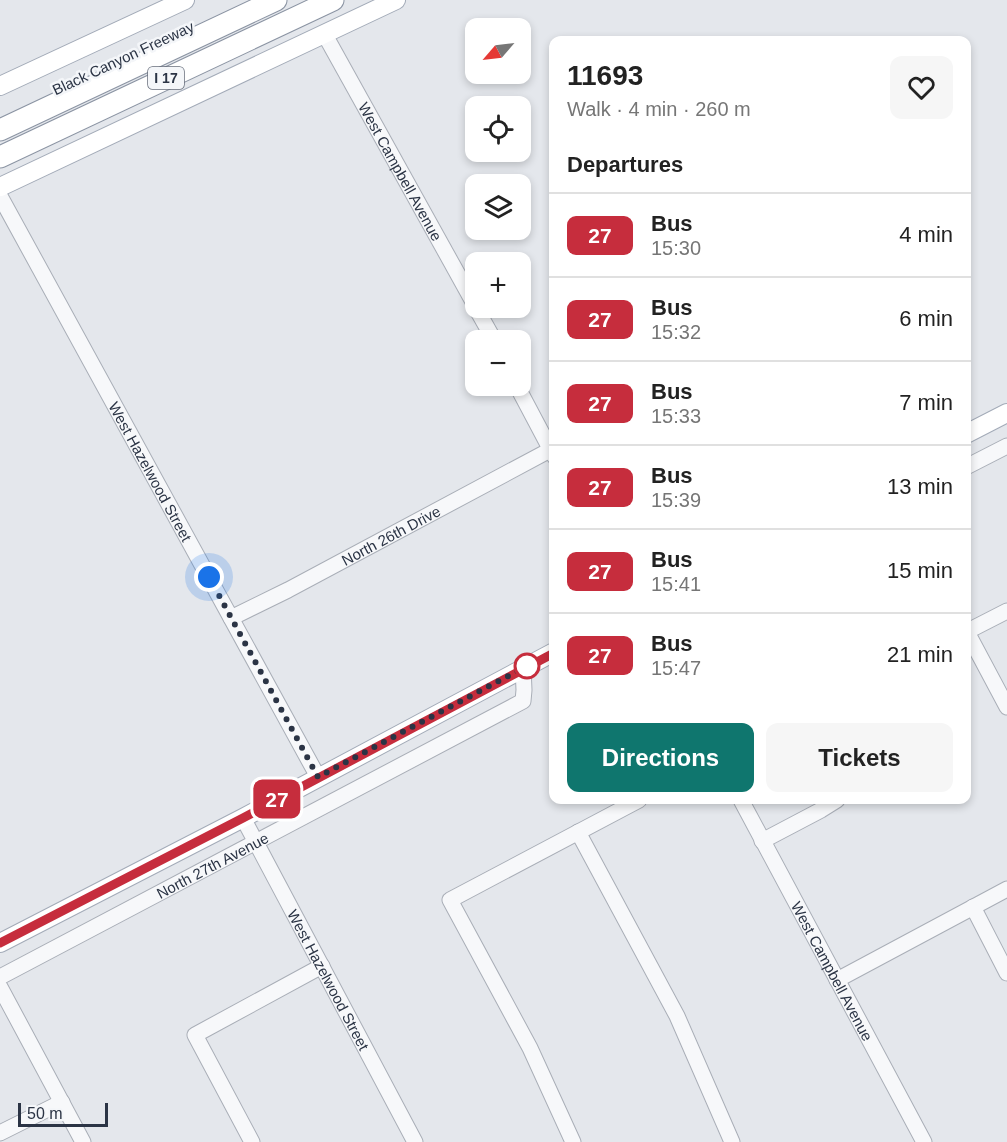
<!DOCTYPE html>
<meta charset="utf-8">
<style>
body{margin:0;font-family:Arial,sans-serif;background:#f6f6f6;color:#222;height:100vh;display:flex;flex-direction:column;font-size:22px;white-space:nowrap}
*{box-sizing:border-box;margin:0}
p{font-size:20px;color:#767676}
.icon{flex:none;width:33px;height:33px;fill:none;stroke:currentColor;stroke-width:2;stroke-linecap:round;stroke-linejoin:round}
.map{position:relative;flex:1;overflow:hidden}
.details{position:absolute;left:549px;top:36px;width:422px;height:768px;display:flex;flex-direction:column;background:#fff;border-radius:12px;box-shadow:0 3px 9px #0003}
.details>*{flex:none}
.badge{padding:0 12px;border-radius:9px;font-size:21px;line-height:39px}
.needle{width:39px;rotate:242deg}
.controls{position:absolute;left:465px;top:18px;display:grid;gap:12px}
.controls a{display:grid;place-items:center;width:66px;height:66px;border-radius:12px;background:#fff;box-shadow:0 3px 9px #0003;font-size:30px}
.scale{position:absolute;left:18px;bottom:15px;width:90px;box-sizing:border-box;padding-left:6px;border:3px solid #2b3445;border-top:0;font-size:16px;line-height:21px;white-space:nowrap;color:#2b3445;-webkit-text-stroke:4px #f4f6f9;paint-order:stroke}
.you{position:absolute;width:30px;height:30px;margin:-15px;border:4px solid #fff;border-radius:50%;background:#1a73e8;box-shadow:0 0 0 9px #1a73e833}
.map>.badge{position:absolute;translate:-50% -50%;box-shadow:0 0 0 3px #fff}
h2{padding:0 18px;font-size:22px;line-height:54px}
.round{display:grid;place-items:center;flex:none;width:63px;height:63px;border-radius:12px;background:#f6f6f6}
.headline{display:flex;align-items:center;justify-content:space-between;height:102px;padding:0 18px}
h1{font-size:28px;font-weight:600;line-height:45px}
.cta{display:flex;gap:12px;margin-top:auto;padding:12px 18px}
.cta a{flex:1;height:69px;border-radius:12px;background:#0f766e;color:#fff;font-size:24px;font-weight:600;line-height:69px;text-align:center}
.cta a+a{background:#f6f6f6;color:#222}
ul{padding:0;list-style:none}
li{display:flex;align-items:center;gap:18px;height:84px;padding:0 18px;border-top:2px solid #e0e0e0}
li div{flex:1}
li b{display:block;font-size:22px}
li em{font-style:normal}
li .badge{min-width:66px;font-weight:700;text-align:center}
.map>svg:first-child{display:block}
</style>
<div class="map">
<svg width="1007" height="1142" viewBox="0 0 1007 1142">
<rect width="100%" height="100%" fill="#e4e7ec"/>
<g fill="none" stroke-linecap="round" stroke-linejoin="round">
<!-- minor casing -->
<g stroke="#a9aeb7" stroke-width="17">
<g id="minor">
<path id="s1" d="M325,35l151,272"/>
<path id="s2" d="M0,196l318,581"/>
<path d="M476,308l18,32"/>
<path d="M517,386l37,70"/>
<path d="M966,467l41,-21"/>
<path id="s3" d="M231,618l57,-28 262,-140"/>
<path d="M966,630l41,77"/>
<path d="M966,632l41,-21"/>
<path id="s4" d="M741,800l183,342"/>
<path id="s5" d="M243,818l172,324"/>
<path d="M578,832l99,184 55,126"/>
<path d="M762,841l59,-31 16,-10"/>
<path d="M973,907l34,66"/>
<path id="s6" d="M0,977l523,-276 1,-11 -1,-22"/>
<path d="M837,980l170,-91"/>
<path d="M0,987l83,155"/>
<path d="M0,1133l62,-31"/>
<path d="M252,1142l-57,-107 127,-69"/>
<path d="M573,1142l-43,-94 -80,-148 189,-100"/>
</g>
</g>
<!-- major casing -->
<g stroke="#a3abb8" stroke-width="20">
<path id="major" d="M0,86l185,-86
M0,187l396,-187
M966,434l41,-21
M0,943l243,-125 311,-166"/>
</g>
<!-- highway casing -->
<g stroke="#8b94a3" stroke-width="23">
<path id="highway" d="M0,130l276,-130
M0,157l333,-157"/>
</g>
<!-- minor -->
<use href="#minor" stroke="#f7f8fa" stroke-width="15"/>
<!-- major -->
<use href="#major" stroke="#fff" stroke-width="18"/>
<!-- highway -->
<use href="#highway" stroke="#fff" stroke-width="21"/>
</g>
<g fill="none" stroke-linecap="round" stroke-linejoin="round">
<!-- line casing -->
<g stroke="#fff" stroke-width="14">
<path id="line" d="M0,943l243,-125 311,-165"/>
</g>
<!-- line -->
<use href="#line" stroke="#c62d3d" stroke-width="9"/>
<!-- walk -->
<path stroke="#2b3445" stroke-width="6" stroke-dasharray="0 10.8" d="M209,577l109,200 209,-111"/>
</g>
<!-- markers -->
<circle fill="#fff" stroke="#c62d3d" stroke-width="3" cx="527" cy="666" r="12"/>
<g text-anchor="middle" dominant-baseline="central" stroke-width="5" stroke-linejoin="round" paint-order="stroke">
<!-- shield labels -->
<rect fill="#f4f6f9" stroke="#676e7b" stroke-width="1.5" x="148" y="67" width="36" height="22" rx="4.5"/>
<g font-size="14" font-weight="bold" fill="#2b3445">
<text x="166" y="78">I 17</text>
</g>
<!-- street labels -->
<g font-size="15" fill="#2b3445" stroke="#f4f6f9">
<text transform="translate(123 58) rotate(-25)">Black Canyon Freeway</text>
<text stroke="none"><textPath href="#s1" startOffset="156">West Campbell Avenue</textPath></text>
<text stroke="none"><textPath href="#s2" startOffset="314">West Hazelwood Street</textPath></text>
<text stroke="none"><textPath href="#s3" startOffset="180">North 26th Drive</textPath></text>
<text stroke="none"><textPath href="#s6" startOffset="240">North 27th Avenue</textPath></text>
<text stroke="none"><textPath href="#s4" startOffset="194">West Campbell Avenue</textPath></text>
<text stroke="none"><textPath href="#s5" startOffset="183">West Hazelwood Street</textPath></text>
</g>
</g>
</svg>
<div class="controls">
<a><svg class="needle" viewBox="-14 -14 28 28"><path d="M0-13l5 13h-10z" fill="#e53935"/><path d="M0 13l5-13h-10z" fill="#767676"/></svg></a>
<a><svg class="icon" aria-label="locate" viewBox="0 0 24 24"><circle cx="12" cy="12" r="6"/><path d="M12 2v4M12 18v4M2 12h4M18 12h4"/></svg></a>
<a><svg class="icon" aria-label="layers" viewBox="0 0 24 24"><path d="M12 4l9 5-9 5-9-5zM3 14l9 5 9-5"/></svg></a>
<a>+</a>
<a>−</a>
</div>
<div class="scale">50 m</div>
<div class="you" style="left:209px;top:577px"></div>
<b class="badge" style="left:277px;top:799px;background:#c62d3d;color:#fff">27</b>
<section class="details">
<div class="headline"><div><h1>11693</h1><p>Walk · 4 min · 260 m</p></div><a class="round"><svg class="icon" aria-label="heart" viewBox="0 0 24 24"><path d="M12 20l-8-8c-3-5 5-10 8-4 3-6 11-1 8 4z"/></svg></a></div>
<h2>Departures</h2>
<ul>
<li><span class="badge" style="background:#c62d3d;color:#fff">27</span><div><b>Bus</b><p>15:30</p></div><em>4 min</em></li>
<li><span class="badge" style="background:#c62d3d;color:#fff">27</span><div><b>Bus</b><p>15:32</p></div><em>6 min</em></li>
<li><span class="badge" style="background:#c62d3d;color:#fff">27</span><div><b>Bus</b><p>15:33</p></div><em>7 min</em></li>
<li><span class="badge" style="background:#c62d3d;color:#fff">27</span><div><b>Bus</b><p>15:39</p></div><em>13 min</em></li>
<li><span class="badge" style="background:#c62d3d;color:#fff">27</span><div><b>Bus</b><p>15:41</p></div><em>15 min</em></li>
<li><span class="badge" style="background:#c62d3d;color:#fff">27</span><div><b>Bus</b><p>15:47</p></div><em>21 min</em></li>
</ul>
<div class="cta"><a>Directions</a><a>Tickets</a></div>
</section>
</div>
